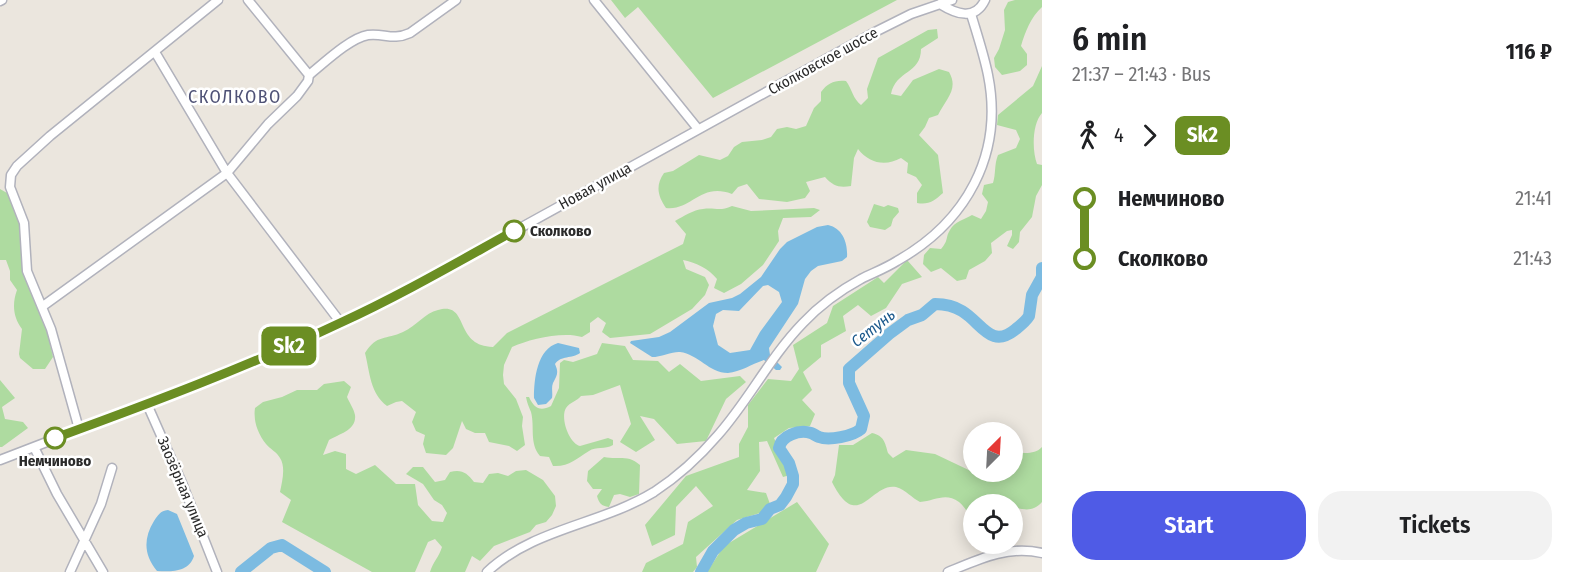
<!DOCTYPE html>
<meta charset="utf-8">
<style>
body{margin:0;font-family:"Fira Sans Condensed",sans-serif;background:#f2f2f2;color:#202124;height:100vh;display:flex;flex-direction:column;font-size:22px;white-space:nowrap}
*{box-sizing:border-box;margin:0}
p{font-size:20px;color:#757577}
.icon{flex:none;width:33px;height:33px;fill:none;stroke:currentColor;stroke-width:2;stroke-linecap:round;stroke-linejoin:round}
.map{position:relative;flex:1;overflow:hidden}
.panel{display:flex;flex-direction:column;background:#fff;width:540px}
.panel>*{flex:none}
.badge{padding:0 12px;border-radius:9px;font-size:21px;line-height:39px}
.needle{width:39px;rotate:24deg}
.tools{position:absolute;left:963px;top:422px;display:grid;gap:12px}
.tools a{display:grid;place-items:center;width:60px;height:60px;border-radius:50%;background:#fff;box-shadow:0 3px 15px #0003;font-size:30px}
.map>.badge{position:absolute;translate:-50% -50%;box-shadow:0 0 0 3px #fff}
.legs{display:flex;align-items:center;gap:9px;height:66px;padding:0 30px;font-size:20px}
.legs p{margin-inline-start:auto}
.head{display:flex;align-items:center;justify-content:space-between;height:102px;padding:0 30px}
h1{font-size:33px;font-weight:600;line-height:45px}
.cta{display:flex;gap:12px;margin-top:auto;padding:12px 30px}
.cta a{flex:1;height:69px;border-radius:24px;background:#4f5be6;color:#fff;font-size:24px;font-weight:600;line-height:69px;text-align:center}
.cta a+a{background:#f2f2f2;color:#202124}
ul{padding:0 30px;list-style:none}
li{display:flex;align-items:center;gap:21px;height:60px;font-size:22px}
li i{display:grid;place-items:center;width:9px;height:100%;margin:0 8px;background:currentColor}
li i::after{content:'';width:15px;height:15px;margin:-8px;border:4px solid;border-radius:50%;background:#fff}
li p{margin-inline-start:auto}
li:first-child i{background:linear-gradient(#0000 50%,currentColor 0)}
li:last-child i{background:linear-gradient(currentColor 50%,#0000 0)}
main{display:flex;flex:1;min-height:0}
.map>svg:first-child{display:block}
</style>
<main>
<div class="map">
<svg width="1042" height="572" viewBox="0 0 1042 572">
<rect width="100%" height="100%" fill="#ebe6de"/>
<!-- green -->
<path fill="#aedba0" d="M611,0h286l-184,98 -75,-91 -13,11z
M1015,0h27v7c-11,10 -17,25 -21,39l6,8v11l-7,6 -18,4 -7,-8 -1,-9 5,-9 6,-19 -1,-20 4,-8z
M937,29l1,9 -17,11c0,25 -25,21 -30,45l10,2 12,-16 26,-11 10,3c10,17 -3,27 -11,43l-9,3 -4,9 -6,8 19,20 5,38c-9,8 -14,12 -26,10v-10l5,-8 -6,-8 -9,-4 1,-10 -7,-5c-16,9 -32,5 -43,-9l-4,9 -3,28c-12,2 -18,0 -26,-9l-19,5 4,9 -5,7 -18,4 -28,-3 -12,-15 -9,3 -6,7c-32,-12 -40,17 -66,14 -8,-12 -11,-22 -2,-35l9,-2 26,-16 21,5 8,-4 6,-9 8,-5 20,-2 9,-3 6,-8 10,-2 9,2 10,-3 8,-18 7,-7v-9c7,-9 13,-12 25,-11 6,8 7,18 15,24l7,-7 -1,-9 11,-31 50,-28z
M1042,66v47c-10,11 -10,38 -5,51l5,1v20l-6,11 -4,21 -12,15 -1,10 -6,7 -6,-3 5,-11v-5l-5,1 -16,12 1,10 -7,8 -16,9 -3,9 -9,2 -16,-13 -10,4 -8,-8 1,-9 6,-7 11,1c8,-9 4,-11 9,-19 4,-8 15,-11 22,-15l9,4 5,-8 2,-9 -6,-8 2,-9 9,-2c3,-9 1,-18 5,-28l18,-7 4,-9 -4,-9 -19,-5 1,-10 35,-29z
M0,189l7,4 12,25 4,54 25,63 5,22 -8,12h-12l-13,-11 -1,-4 3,-25c-9,-12 -10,-25 -5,-39l-7,-10v-9l-4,-11h-6z
M874,204l10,3 4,-2 10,3 1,4 -6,7 -2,7 -6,4 -15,-3 -3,-5z
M732,206l19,5 63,-3 6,2 -9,7 -28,1 -5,13 1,10 -16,24 -22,19 -17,9 -10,-5 3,-9c-8,-10 -22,-17 -34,-19l3,9 19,8 4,8 -4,10 -13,14 -42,25 -40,4 -8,-6 4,-9 -8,-6 -8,6v9l-8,5c-19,-6 -53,2 -70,10l-8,18 -1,10 1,9 12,15 7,18 -1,9 3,19 -8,6 -8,-5 -20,-4 -4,-9h-10l-9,-4 -4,-8 -9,27 -7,7 -20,-2 -3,-9 2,-9 -9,-4 -4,-9 4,-10 -14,-11 -6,1 -9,4c-17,-13 -17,-33 -22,-53 12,-19 21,-13 38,-21 13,-6 22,-19 35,-22 32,-9 15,36 55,37l14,-14 176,-89 3,-10 -11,-13c9,-5 18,-11 28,-12 12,-2 16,3 29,-3z
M907,260l15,17 -20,7 -16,24 -15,8 -13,-11 -15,11 3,15 -25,14v12l-18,15 9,18 -10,10 13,14 -5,12 -21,2 -15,10 16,37 -7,2 -16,-36 -8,1 1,29 -13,19 19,3 4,11 -10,9 -23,7 -41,37 1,10 -4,5h-51l4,-9 37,-19 5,-22 25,-16 -17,-20 -20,21 -1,28 -23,11 -7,-21 41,-49 53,-19v-13l9,-17v-22l20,-26 23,2 8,-12 -6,-24 34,-22 6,-17 45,-29 6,6z
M602,343l23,3 8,14 25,1 11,11 11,-8 21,17 39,-5 6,6 -20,17 -20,42 -29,3 -23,-25 -14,-3 15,24 -19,12 -16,-10 11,-18 -11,-39 -27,10 -12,1c-4,5 -11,6 -15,12 -6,10 3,35 14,38l28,-8 5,2v5c-8,5 -17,1 -24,6 -13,8 -20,16 -36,15l-4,-9 -9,-1c-11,-13 -5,-29 -9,-44 -2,-5 -4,-9 -5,-15h3c5,11 11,15 22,9l8,-18 1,-25 4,-3 9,2 24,-8z
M0,380l15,18 -13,9 3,12 18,3 5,6 -26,19h-2z
M344,381l7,6 -4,10c2,5 7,12 8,18 2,15 -16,19 -26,25l-6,15 12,-4 11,3v15l10,5 19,-9 21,19h19l3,21 14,16 11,1 4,-9 -5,-8 -8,-5 -11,-16 -17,-10 7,-7h10l12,15 10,-2 5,-8c12,-3 17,1 24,10l9,1 6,-9 9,-1 10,3 8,-5 10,-1 17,10 12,16 1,10 -4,9 -6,7 -10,3 -6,7 -36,14 -14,15 -8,-5 -7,16h-35c3,-10 9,-15 12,-25l-7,-8 -7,3 -13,30h-43l-90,-50 9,-22 -11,-8c2,-10 6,-25 0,-34 -3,-6 -10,-9 -14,-14 -8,-10 -13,-23 -11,-36l8,-6 19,-5 15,-7h20l7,-6z
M872,433c12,3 13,9 16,20l5,5 13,-8 29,4 40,19 28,7 6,-4v-5h3l1,-19c9,1 22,3 29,-5v55c-9,10 -17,8 -29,5l-1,-3h-38l-1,12c-7,-4 -8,-9 -14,-14 -14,-10 -24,-1 -39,0 -8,-4 -14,-12 -24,-15 -25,-5 -38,47 -64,-5l3,-7 4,-30h14z
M604,457c14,3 24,-3 36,8l-1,29 -9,3 -10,-3 -6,1 -5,12c-8,-1 -10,-4 -12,-11l5,-7h-9l-6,-8 1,-10z
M797,502l32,42 -13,28h-109l17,-26z"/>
<!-- water -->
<path fill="#7cbbe1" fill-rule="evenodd" d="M828,225c15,3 20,19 19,32l-5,4 -24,5 -7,5 -6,8 -7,25 -29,44 1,7 12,12 -2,3h-4l-12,-10c-12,4 -24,12 -36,13 -19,0 -30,-19 -48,-21 -6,-1 -19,5 -28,5l-22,-14 1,-2 28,-4 11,-5 39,-29 23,-5 8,-4 21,-17 19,-28 7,-7 30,-15zM768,285l11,7 3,10 -22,30 -10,18 -20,3 -12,-8 -5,-19 3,-12 7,-4 16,1 24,-25z
M558,343l21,5 1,5c-8,6 -19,2 -25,11 4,9 2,11 -2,19 -2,5 0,10 -1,15l-6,6 -8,1 -4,-7c0,-19 3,-49 24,-55z
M168,510l9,4 17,42c-5,16 -22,16 -37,15 -13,-16 -14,-32 -3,-50 4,-6 6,-10 14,-11z"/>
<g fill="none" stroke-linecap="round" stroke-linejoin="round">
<!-- river -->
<path stroke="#7cbbe1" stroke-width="12" d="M241,572l30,-24 11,-3 43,27
M701,572l12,-21 21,-21 12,-7 16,-4 8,-10 10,-4 6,-8 7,-13v-8l-4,-13 -10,-15c2,-12 20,-19 32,-15 3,1 5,3 8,4 10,4 34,-1 42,-8l3,-13 -15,-33v-14l40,-35 19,-14 14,-5 13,-11c10,0 19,2 27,7 20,12 29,39 54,18 5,-4 10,-8 13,-13l3,-21 10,-18v-9"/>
<!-- minor casing -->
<g stroke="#b1b2bc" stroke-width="11">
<path id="minor" d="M248,0l61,75c15,-12 41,-37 59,-40 17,-2 24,6 42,-2l46,-33
M594,0l104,129
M0,1l2,-1
M940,4c16,10 35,17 45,-4
M155,52l72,121 114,150
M43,306l184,-133 41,-49 29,-28 11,-15 1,-6
M147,404l35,79 35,89
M79,429l-28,-100 -24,-58 -3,-48 -14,-36 1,-12 6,-9 33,-30 168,-136
M34,447l23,47 46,78
M0,460l200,-77 141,-60 94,-48 440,-243 36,-18 41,-14
M70,572l31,-68 11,-36
M487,572c47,-44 113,-47 167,-80 23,-15 46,-36 64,-57 31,-35 52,-78 85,-112 17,-18 36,-32 58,-44 12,-6 25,-11 36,-18 69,-39 107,-106 91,-186 -4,-20 -11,-41 -17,-61
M948,572c31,-13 60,-27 94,-19"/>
</g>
<!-- minor -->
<use href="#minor" stroke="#fff" stroke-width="8"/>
</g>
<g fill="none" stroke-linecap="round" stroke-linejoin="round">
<!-- line-1 casing -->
<g stroke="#fff" stroke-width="14">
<path id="line-1" d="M55,438c96,-35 192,-71 285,-115 59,-27 116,-60 174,-92"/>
</g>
<!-- line-1 -->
<use href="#line-1" stroke="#6b8e23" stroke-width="9"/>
</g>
<!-- markers -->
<g fill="#fff" stroke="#6b8e23" stroke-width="3">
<circle cx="514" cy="231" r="10"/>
<circle cx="55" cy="438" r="10"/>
</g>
<g text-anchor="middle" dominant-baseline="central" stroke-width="5" stroke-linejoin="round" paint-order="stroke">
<!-- street labels -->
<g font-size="15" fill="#2a2a2a" stroke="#fff">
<text transform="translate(823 61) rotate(-29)">Сколковское шоссе</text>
<text transform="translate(595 186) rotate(-29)">Новая улица</text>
<text transform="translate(183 487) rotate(67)">Заозёрная улица</text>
</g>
<!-- stop labels -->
<g font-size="15" font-weight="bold" fill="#2a2a2a" stroke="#fff" text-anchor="start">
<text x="530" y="231">Сколково</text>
<text x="55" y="461" text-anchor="middle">Немчиново</text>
</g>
<!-- water labels -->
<g font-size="16" font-style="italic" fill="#1c598c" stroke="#fff">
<text transform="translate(873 328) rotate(-38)">Сетунь</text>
</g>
<!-- quarter labels -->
<g font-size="18" letter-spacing="1.5" fill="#4f5276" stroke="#fff">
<text x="235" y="97">СКОЛКОВО</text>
</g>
</g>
</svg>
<div class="tools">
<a><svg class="needle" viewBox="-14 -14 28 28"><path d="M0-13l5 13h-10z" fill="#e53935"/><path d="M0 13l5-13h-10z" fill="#757577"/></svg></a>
<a><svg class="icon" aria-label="locate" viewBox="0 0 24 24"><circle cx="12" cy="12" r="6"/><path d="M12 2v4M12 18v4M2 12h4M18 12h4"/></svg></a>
</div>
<b class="badge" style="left:289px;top:346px;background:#6b8e23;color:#fff">Sk2</b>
</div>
<section class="panel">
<div class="head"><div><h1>6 min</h1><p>21:37 – 21:43 · Bus</p></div><b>116 ₽</b></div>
<div class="legs"><svg class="icon" aria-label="walk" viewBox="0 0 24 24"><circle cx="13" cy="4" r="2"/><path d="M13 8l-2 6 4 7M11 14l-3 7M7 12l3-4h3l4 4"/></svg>4<svg class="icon" aria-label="forward" viewBox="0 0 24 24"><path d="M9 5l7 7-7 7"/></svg><b class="badge" style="background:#6b8e23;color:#fff">Sk2</b></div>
<ul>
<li><i style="color:#6b8e23"></i><b>Немчиново</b><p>21:41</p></li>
<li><i style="color:#6b8e23"></i><b>Сколково</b><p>21:43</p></li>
</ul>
<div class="cta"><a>Start</a><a>Tickets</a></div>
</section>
</main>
